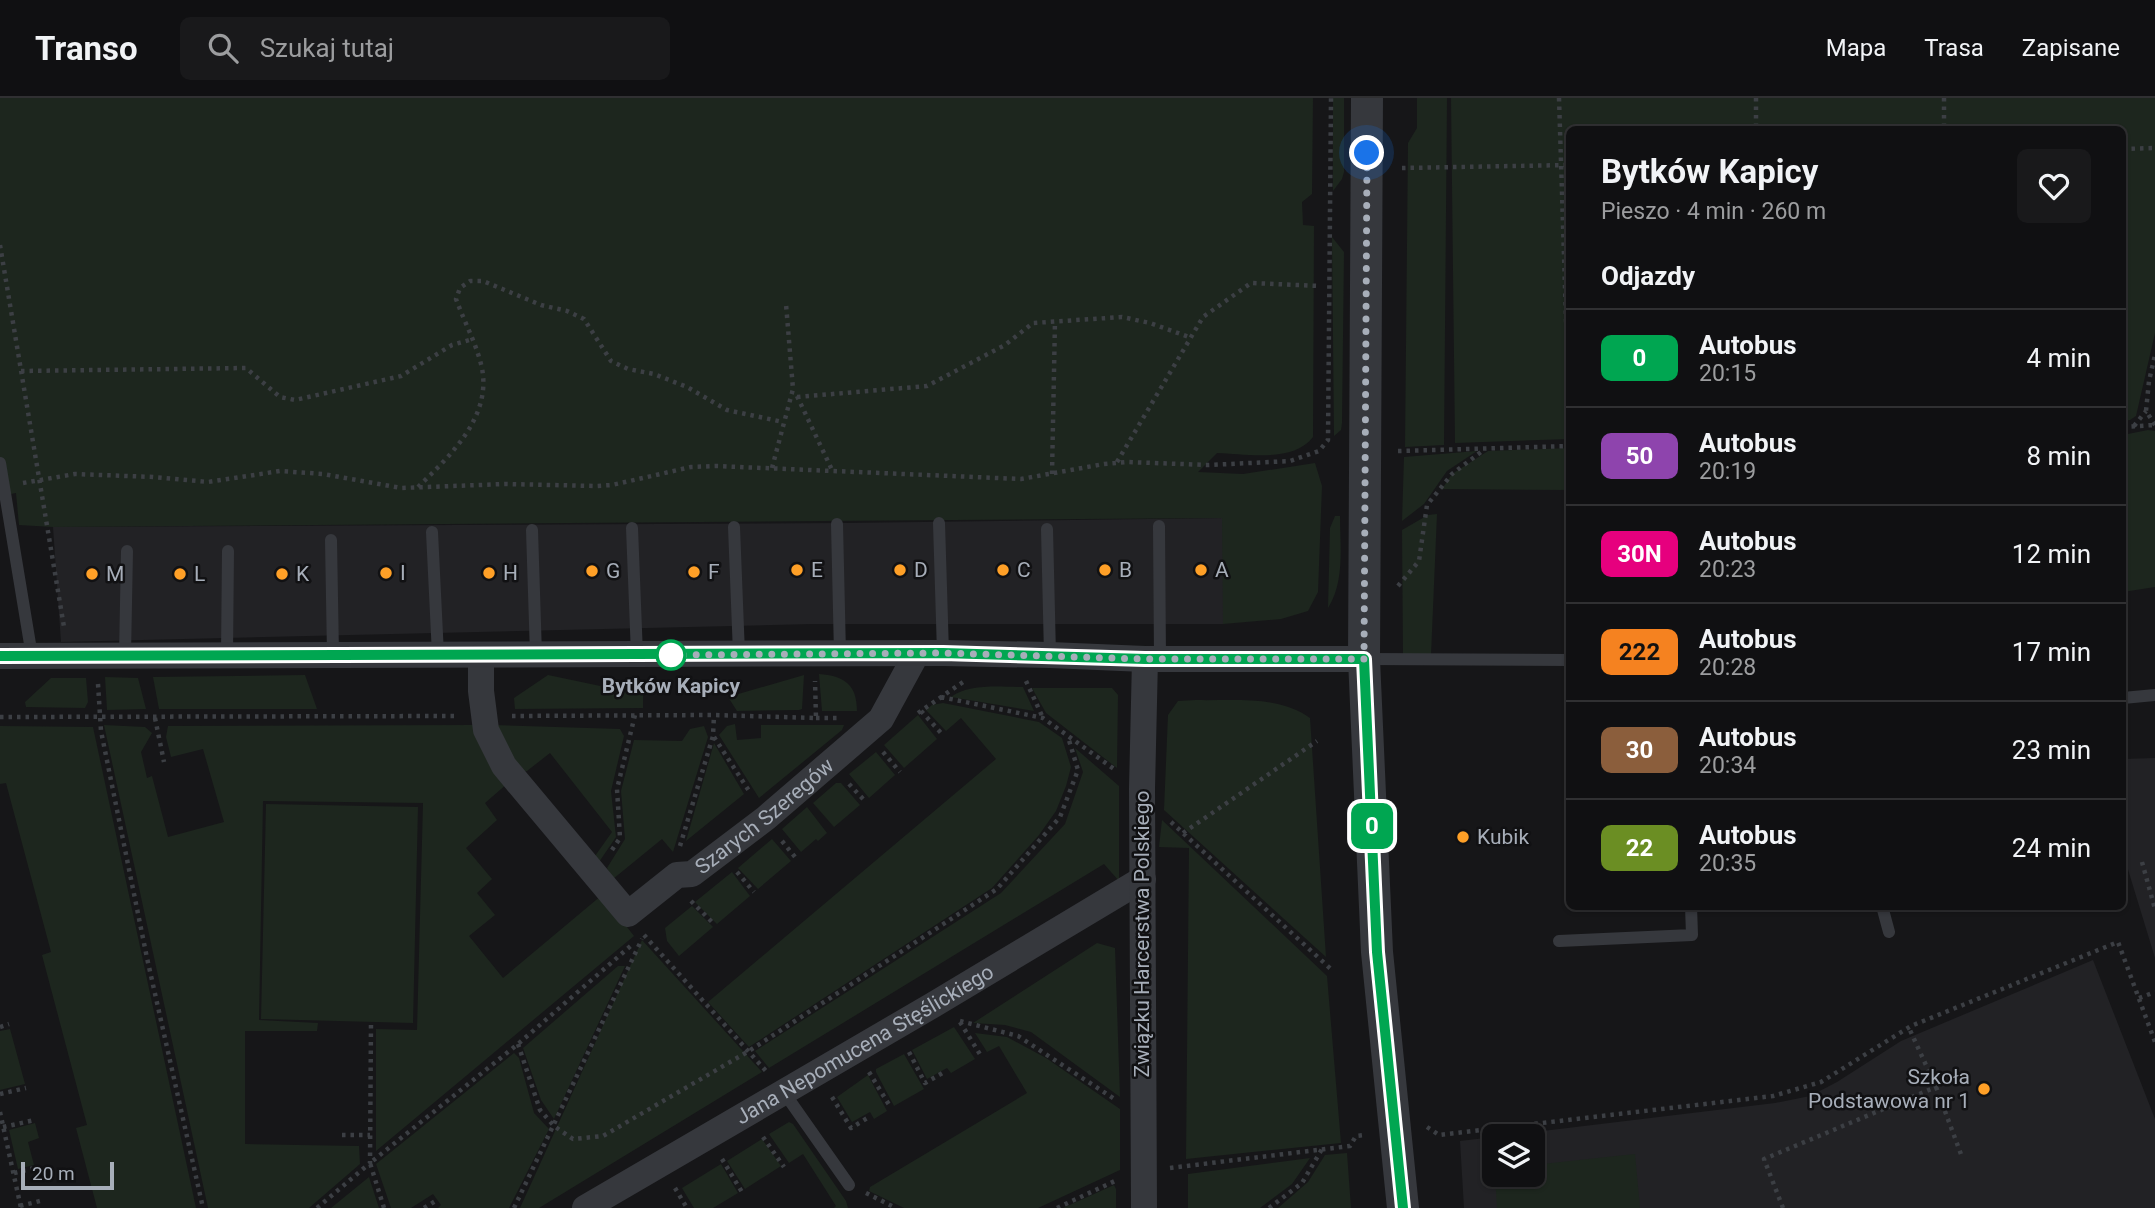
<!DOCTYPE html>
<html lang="pl">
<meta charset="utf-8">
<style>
body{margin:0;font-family:Roboto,sans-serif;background:#19191b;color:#f1f3f6;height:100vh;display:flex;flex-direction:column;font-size:26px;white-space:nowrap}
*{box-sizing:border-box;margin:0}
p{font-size:23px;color:#9c9d9f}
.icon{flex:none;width:38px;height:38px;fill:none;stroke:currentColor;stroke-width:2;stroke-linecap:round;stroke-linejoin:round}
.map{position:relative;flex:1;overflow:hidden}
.drawer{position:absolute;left:1566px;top:28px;width:560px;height:784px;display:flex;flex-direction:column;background:#101012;border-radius:10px;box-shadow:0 2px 5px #0004,0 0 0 2px #303032}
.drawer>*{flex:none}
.badge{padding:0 14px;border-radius:10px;font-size:24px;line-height:46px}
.fabs{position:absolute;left:1482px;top:1026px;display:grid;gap:14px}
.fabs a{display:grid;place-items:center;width:63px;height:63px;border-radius:10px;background:#101012;box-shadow:0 2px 5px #0004,0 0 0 2px #303032;font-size:35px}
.scale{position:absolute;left:21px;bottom:18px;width:93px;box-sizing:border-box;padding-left:7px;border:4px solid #a7aeb9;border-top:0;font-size:19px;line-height:24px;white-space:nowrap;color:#a7aeb9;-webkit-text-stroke:5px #111113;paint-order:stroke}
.you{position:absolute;width:35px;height:35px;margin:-18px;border:5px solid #fff;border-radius:50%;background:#1a73e8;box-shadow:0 0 0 10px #1a73e833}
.map>.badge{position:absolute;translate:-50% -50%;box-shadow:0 0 0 4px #fff}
h2{padding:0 35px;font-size:26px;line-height:63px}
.round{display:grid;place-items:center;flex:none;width:74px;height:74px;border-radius:10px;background:#19191b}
.head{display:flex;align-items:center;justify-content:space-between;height:119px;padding:0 35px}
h1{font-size:33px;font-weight:700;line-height:52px}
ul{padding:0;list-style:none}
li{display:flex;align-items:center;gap:21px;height:98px;padding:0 35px;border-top:2px solid #303032}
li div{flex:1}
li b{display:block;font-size:26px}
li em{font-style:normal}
li .badge{min-width:77px;font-weight:700;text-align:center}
header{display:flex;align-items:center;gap:42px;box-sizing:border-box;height:98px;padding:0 35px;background:#101012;border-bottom:2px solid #303032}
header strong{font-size:33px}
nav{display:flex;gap:38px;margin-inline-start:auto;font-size:24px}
.search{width:490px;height:63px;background:#19191b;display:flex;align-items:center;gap:18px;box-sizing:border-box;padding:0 24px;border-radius:10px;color:#9c9d9f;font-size:26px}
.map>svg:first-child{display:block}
</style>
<header>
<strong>Transo</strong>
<div class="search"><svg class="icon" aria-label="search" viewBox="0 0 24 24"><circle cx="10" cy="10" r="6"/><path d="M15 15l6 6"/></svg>Szukaj tutaj</div>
<nav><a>Mapa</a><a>Trasa</a><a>Zapisane</a></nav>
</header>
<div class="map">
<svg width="2155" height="1110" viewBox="0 0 2155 1110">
<rect width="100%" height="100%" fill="#161618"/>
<!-- built -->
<path fill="#222225" d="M1223,420v106h-411l-751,18 -8,-115 793,-4z
M2155,660v200l-32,-105v-94z
M2093,862l62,159v89h-691l-4,-67 34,-4v37h39v-38h-32l274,-33 35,-7 27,-14 64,-41z"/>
<!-- green -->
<path fill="#1d261e" d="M0,0h1313l-1,96 -10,8 1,23 11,1 -1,211c-20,26 -66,17 -96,16l-19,19 45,2 72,-11 7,23 -4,106 -10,19 -27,8 -58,5 -1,-106 -1169,9 -34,-2 -3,-32 -16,3z
M1333,0h11v74l-2,7 -9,12z
M1417,0h30l-3,347 -39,2 3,-304 9,-15z
M1451,0h704v235l-19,83 -6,4 -7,1v-291h-553v309l-115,4z
M1332,139l12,15 -2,171 -1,7 -7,6z
M2148,332l7,1v156l-32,5v-157z
M1570,350v42l-128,-1 10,-15 36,-23z
M1477,353l-30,20 -23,33 -22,17 2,-64z
M1437,416l-6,141 -28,1 -1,-126 26,-15z
M1335,418h5c0,30 5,65 -12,92l2,-80z
M819,576c25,2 38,10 38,37h-35z
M305,577l12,34h-158l-6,-32z
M548,577l95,20v13l-128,1 -1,-11z
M804,577l-2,34 -3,1 -62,1 -9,-14z
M105,579l33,1 8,31 -39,1z
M51,580h35l2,24 -3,6 -59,-1 -1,-5z
M1023,589l11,24 -83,-14c18,-14 50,-10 72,-10z
M1032,590h80l6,7 -1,73 -71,-55z
M1196,602c37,1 83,-5 114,18l16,239 -162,-147 4,-95 10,-14z
M943,605l96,19 23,16 9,29 -5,19 -10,25 -17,24 -47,53 -243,159 -41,-45 288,-243 -35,-41 -15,13 -20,-21 6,-5z
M918,617l19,24 -33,29 -20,-23z
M735,626l2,16 24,-2v-13h83l-2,5 -83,68 -40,-63 8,-9z
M104,627l41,2 7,6 -11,19 6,26 5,-2 16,61 56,-15 -21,-73 -32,8 -5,-20 2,-11 306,-1c5,25 18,39 34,58l-23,20 12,17 -31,28 26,31 -15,14 18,22 -26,21 34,42 99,-83 32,41 -258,215v-122l41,1 6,-227 -160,-2 -4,219 59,3 -1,8h-72v113l114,2 1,18 -51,44h-101z
M492,627l128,4 4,7 -13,55 5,46 -17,25 -4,-6 17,-24 -62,-79 -23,18 -4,1z
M0,628l93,1 103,481h-99l-21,-80 11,-3 -45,-170 9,-3 -45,-169 -6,1z
M704,628l4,11 -35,115 -11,-13 -49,40 -6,-11 18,-29 -4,-48 13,-51 48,1 8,-12z
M714,645l30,51 -58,47z
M1075,650l44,38v95l-15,-17 -335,204 -14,-17 246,-158 64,-69 18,-52z
M876,654l19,23 -26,23 -20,-24z
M836,685h5l19,22 -26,22 -21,-24z
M266,706l152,3 -5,216 -152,-4z
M807,709l20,26 -9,8 -2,-2 -15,13 -19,-23z
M1162,722l165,156 14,167 -155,16 3,-311 -30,-1z
M772,741l19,22 -33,28 -20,-21z
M732,774l18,24 -33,28 -22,-22z
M692,808l21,21 -34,29 -12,-15 -2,-13z
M642,842l120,132 -223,136h-19z
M1097,845l18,5 5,149 -89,-65 -26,-7 -32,-2z
M618,868h7l-71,153 -13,-19 -18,-52z
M954,929l21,32 -24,14 -4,-5 -20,11 -15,-29z
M10,931l15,55 -25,6v-59z
M975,935l32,4 39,21 74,51v61l-82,38h-134l-35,-17 1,-4 157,-94 -28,-47 -12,6z
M514,955l5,5 15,55 15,16 -40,79h-71l3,-3 -8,-11 -22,14h-20l-15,-44z
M904,956l20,35 -30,17 -18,-34v-3z
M868,977l19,36 -13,8 -4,-7 -18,10 -15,-25z
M789,1024l4,2 53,77 2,7h-14l2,-2 -33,-52 -14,9 -20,-29z
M35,1025l4,15 -11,4 6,23 -16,4 -9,-39z
M762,1041l19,27 -36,23 -18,-28z
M1347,1055l4,55h-73l30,-26 17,-27z
M1635,1056l5,54h-143l-2,-34h38v-9z
M1310,1060l-18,26 -32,24h-72v-34z
M721,1066l17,29 -25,15h-19l-12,-20z
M369,1079l10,31h-48z
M1114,1087l2,4v19h-53z"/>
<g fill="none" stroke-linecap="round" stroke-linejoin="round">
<!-- path -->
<path stroke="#3c3f44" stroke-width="4.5" stroke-dasharray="3.5 5" stroke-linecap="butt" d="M1559,0l11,347
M1756,0v32
M1944,0v32
M2123,51l32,-1
M1402,70l168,-3
M0,147l64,382
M21,273l225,-3 34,29 15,3 106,-24 51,-31 21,-6
M797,298l36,76
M797,299l130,-11 78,-41 28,-22 89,-6 28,6 39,14
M2155,327l-9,-14 3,-30 6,-26
M2134,328l12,-15
M2123,329l31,-2
M1398,353l172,-5
M1117,364l86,-145 48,-34 68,3
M772,370l21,-79 -7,-85
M1052,376l3,-153
M23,385l52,-9 78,3 55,5 72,-11 43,3 78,14 104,-4 91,2 16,-1 79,-18 25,-1 305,13 83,-15 22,-2 83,3 81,-4 29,-10 9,-11 3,-342
M418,389c33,-32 76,-72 63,-123 -6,-23 -17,-43 -25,-65l4,-11 10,-7h13l58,24 26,6 17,8 27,42 17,8 26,5 33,13 40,23 56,12
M1398,488l21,-25 8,-56 25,-31 33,-25
M1026,583l17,37
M98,586l3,47 46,227 56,250
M941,599l102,21 71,51
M921,613l21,23
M918,615l45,-31
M512,618l202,-1 102,3 -1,-37
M0,619l458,-1
M155,620l9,44
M816,620h24
M714,639l37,57
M883,654l17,20
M849,686l16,17
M1171,724l162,149
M1183,735l134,-92
M782,743l13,16
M680,748l33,-110 1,-21
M612,752l8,-12 -3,-49 18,-74
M2142,764l13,47
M737,774l17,20
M691,803l24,24
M644,837l122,136
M2139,900l16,-6
M960,923l58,15 98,64
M960,924l21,34
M0,929l9,-3
M518,946l22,66 14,16 19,13 30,-3 146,-85 248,-162 63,-72 18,-47 -10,-33
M909,954l16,31 21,-12
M869,974l22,36
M1936,989l26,70
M0,996l26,-6
M832,999l19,31 18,-11
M0,1014l21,96
M3,1029l32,-7
M1427,1029l12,8 334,-39 48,-14 90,-56 207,-84 37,100
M342,1037h28
M763,1039l21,30
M722,1061l20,33
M1170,1070l180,-22 6,-10 8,-1
M14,1075l21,-5
M675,1090l12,20
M866,1095l30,15
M20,1108l24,-6
M317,1110l53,-45 1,-141
M384,1110l-14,-45 148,-119 116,-101
M424,1110l13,-8
M514,1110l128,-269
M1057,1110l60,-28
M1269,1110l33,-25 20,-34
M1783,1110l-19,-49 172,-72 -27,-59"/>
<!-- service -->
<path stroke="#36383d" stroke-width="12" d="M0,365l32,193
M939,425l4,130
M837,426l3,130
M1159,428l1,133
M734,429l5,127
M632,430l5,127
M1047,431l3,126
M532,432l4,125
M432,434l6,123
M331,442l2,115
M227,556l1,-103
M125,557l2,-104
M1365,561l205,1
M2123,600l32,-3
M1882,808l7,26
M1559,843l133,-6 -1,-29
M783,993l66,94"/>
<!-- minor -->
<g stroke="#36383d" stroke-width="26">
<path d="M0,558l943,-3 107,2 95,4h219"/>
<path id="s1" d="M481,558v35l5,39 18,36 124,148 49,-39 15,-1 74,-56 115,-99 36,-66"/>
<path id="s2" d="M585,1110l348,-203 210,-126"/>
<path d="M1144,1110l-2,-419 3,-130"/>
</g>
<!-- tertiary -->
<path stroke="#36383d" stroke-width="32" d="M1367,0l-3,561 13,293 26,256"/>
</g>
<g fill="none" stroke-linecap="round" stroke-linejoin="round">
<!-- line casing -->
<g stroke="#fff" stroke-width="16">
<path id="line" d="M0,558l943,-3 202,6h219l13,293 26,256"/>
</g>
<!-- line -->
<use href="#line" stroke="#00a651" stroke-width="10"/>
<!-- walk -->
<path stroke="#a7aeb9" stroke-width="7" stroke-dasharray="0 12.6" d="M671,557l272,-2 202,6h219l3,-506"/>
</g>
<!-- markers -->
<g fill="#ffa027" stroke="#111113" stroke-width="2.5">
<circle cx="797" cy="472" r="7"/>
<circle cx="900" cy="472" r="7"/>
<circle cx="1003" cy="472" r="7"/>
<circle cx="1105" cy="472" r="7"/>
<circle cx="1201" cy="472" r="7"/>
<circle cx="592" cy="473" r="7"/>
<circle cx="694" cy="474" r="7"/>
<circle cx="386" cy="475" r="7"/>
<circle cx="489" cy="475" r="7"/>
<circle cx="92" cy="476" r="7"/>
<circle cx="180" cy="476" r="7"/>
<circle cx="282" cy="476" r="7"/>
<circle cx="1463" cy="739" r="7"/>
<circle cx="1984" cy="991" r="7"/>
</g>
<circle fill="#fff" stroke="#00a651" stroke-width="3.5" cx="671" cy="557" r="14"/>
<g text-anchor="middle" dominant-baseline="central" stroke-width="5" stroke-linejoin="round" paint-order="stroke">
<!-- poi labels -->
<g font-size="21" fill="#a7aeb9" stroke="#111113" text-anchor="start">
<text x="811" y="472">E</text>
<text x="914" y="472">D</text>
<text x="1017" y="472">C</text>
<text x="1119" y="472">B</text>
<text x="1215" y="472">A</text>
<text x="606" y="473">G</text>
<text x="708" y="474">F</text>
<text x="400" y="475">I</text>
<text x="503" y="475">H</text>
<text x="106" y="476">M</text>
<text x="194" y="476">L</text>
<text x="296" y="476">K</text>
<text x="1477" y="739">Kubik</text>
<text x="1970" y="979" text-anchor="end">Szkoła<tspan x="1970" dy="24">Podstawowa nr 1</tspan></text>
</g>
<!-- stop labels -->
<g font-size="21" font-weight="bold" fill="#a7aeb9" stroke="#111113">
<text x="671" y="588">Bytków Kapicy</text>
</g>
<!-- street labels -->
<g font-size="21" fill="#a7aeb9" stroke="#111113">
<text stroke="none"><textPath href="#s1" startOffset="478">Szarych Szeregów</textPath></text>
<text transform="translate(1142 836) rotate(-90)">Związku Harcerstwa Polskiego</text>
<text stroke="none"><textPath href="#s2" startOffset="324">Jana Nepomucena Stęślickiego</textPath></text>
</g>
</g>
</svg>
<div class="fabs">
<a><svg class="icon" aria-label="layers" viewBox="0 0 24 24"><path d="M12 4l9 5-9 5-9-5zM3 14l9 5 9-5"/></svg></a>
</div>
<div class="scale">20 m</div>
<div class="you" style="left:1367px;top:55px"></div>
<b class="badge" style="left:1372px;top:728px;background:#00a651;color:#fff">0</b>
<section class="drawer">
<div class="head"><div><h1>Bytków Kapicy</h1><p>Pieszo · 4 min · 260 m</p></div><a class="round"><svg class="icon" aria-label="heart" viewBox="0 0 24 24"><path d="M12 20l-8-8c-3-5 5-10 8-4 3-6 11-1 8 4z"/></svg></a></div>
<h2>Odjazdy</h2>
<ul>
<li><span class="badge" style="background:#00a651;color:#fff">0</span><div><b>Autobus</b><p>20:15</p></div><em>4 min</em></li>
<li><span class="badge" style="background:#8e44ad;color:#fff">50</span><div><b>Autobus</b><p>20:19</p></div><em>8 min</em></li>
<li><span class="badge" style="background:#e6007e;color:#fff">30N</span><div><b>Autobus</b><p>20:23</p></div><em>12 min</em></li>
<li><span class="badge" style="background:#f58220;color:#111">222</span><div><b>Autobus</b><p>20:28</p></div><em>17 min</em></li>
<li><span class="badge" style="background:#8b5e3c;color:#fff">30</span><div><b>Autobus</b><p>20:34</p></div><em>23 min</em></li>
<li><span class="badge" style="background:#6b8e23;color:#fff">22</span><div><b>Autobus</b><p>20:35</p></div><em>24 min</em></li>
</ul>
</section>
</div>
